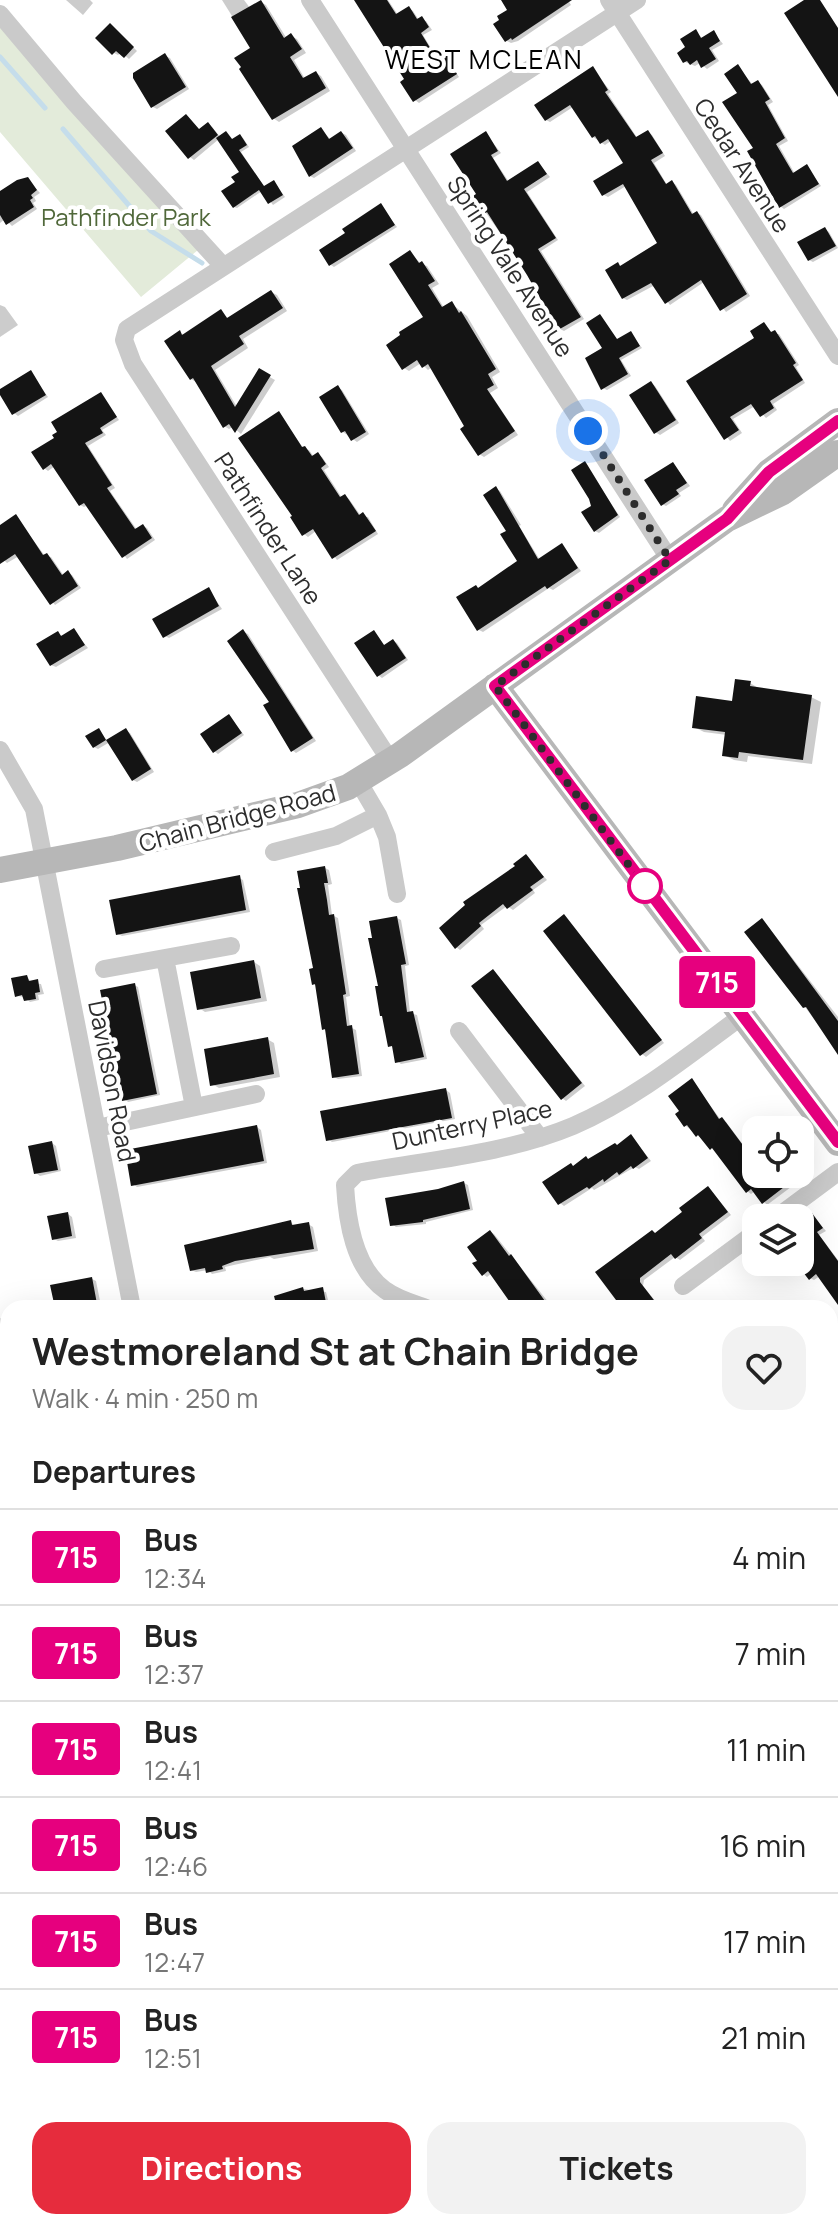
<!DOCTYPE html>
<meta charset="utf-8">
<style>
body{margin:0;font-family:Manrope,sans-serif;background:#f2f2f2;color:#222;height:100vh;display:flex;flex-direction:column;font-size:30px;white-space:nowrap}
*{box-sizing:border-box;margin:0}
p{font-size:26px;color:#767676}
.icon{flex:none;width:44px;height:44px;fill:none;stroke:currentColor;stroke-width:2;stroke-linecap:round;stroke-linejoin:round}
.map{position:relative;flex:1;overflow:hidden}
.panel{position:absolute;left:0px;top:1300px;width:838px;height:930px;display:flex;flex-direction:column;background:#fff;border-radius:24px 24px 0 0;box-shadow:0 8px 32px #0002}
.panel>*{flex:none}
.badge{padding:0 16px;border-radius:6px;font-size:28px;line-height:52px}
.controls{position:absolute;left:742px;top:1116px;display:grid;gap:16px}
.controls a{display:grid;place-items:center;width:72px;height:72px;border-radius:16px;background:#fff;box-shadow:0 8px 32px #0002;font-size:40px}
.you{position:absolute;width:40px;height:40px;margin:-20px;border:6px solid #fff;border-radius:50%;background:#1a73e8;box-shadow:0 0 0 12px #1a73e833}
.map>.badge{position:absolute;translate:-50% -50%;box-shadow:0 0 0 4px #fff}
h2{padding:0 32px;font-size:30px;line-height:72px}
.round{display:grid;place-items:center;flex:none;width:84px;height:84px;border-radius:24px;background:#f2f2f2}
.summary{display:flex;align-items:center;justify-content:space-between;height:136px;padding:0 32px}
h1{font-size:38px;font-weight:700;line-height:60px}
.cta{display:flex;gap:16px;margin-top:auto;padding:16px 32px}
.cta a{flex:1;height:92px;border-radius:24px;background:#e62c3d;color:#fff;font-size:32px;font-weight:700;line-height:92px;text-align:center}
.cta a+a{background:#f2f2f2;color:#222}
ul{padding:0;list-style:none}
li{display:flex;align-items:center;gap:24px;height:96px;padding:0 32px;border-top:2px solid #e0e0e0}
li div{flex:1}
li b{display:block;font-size:30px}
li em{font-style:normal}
li .badge{min-width:88px;font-weight:700;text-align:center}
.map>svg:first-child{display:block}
</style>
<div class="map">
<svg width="838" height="2229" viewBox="0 0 838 2229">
<rect width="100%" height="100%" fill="#fff"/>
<!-- green -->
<path fill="#e3ebda" d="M0,7l204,238 -63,52 -141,-165z
M830,1604l8,73v172l-8,3z
M838,2018v193l-8,1v-193z
M543,2222h106l-38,7h-107z"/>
<!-- shadow -->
<path fill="#0003" d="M66,0h24l3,3 -10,12z
M222,0h22l6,8 11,-6 5,3 21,34 4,-3 6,3 9,14 -12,7 11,19 11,-6 5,3 9,15 -51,31 -6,-4 -21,-70z
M356,0h32l10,15 11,-7 4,3 6,9 7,1 6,9 -9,5 14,23 10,-6 4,2 6,9 -5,3 7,11 -40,26 -4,-3 -8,-20z
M503,0h65l3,5 -53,36 -7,2 -4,-2 3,-31z
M114,28l23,23 -8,8 -8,-7 -3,3 -4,-2z
M696,32l7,7 11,-6 9,11 -11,6 7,11 -12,8 -7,-6 -5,3 -10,-4z
M165,56l5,2 19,31 -32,20 -4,-2z
M738,67l15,18 5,-3 4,3 11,17 -5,3 20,36 -9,5 16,28 12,-7 14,19 -37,23 -4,-3 -25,-57 -15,-55z
M593,69l18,23 -3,2 30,45 10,-7 4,3 13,21 -11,7 13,22 5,-3 4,3 18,30 3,-2 4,2 49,81 -24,16 -22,-30 -34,23 -15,-20 -28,15 -4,-2 -5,-33 4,2 38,-23 -34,-58 -18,11 -4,-2 22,-32 -15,-22 -6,4 -12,-8 -20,-30 -23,15 -4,-2z
M186,116l14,15 12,-4 9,11 5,-4 7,6 7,-4 3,2 6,9 -8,5 24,36 9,-6 11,15 -12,8 -11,-14 -25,17 -3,-1 7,-35 -22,-33 -25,21 -4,-3z
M321,129l10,11 11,-7 4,2 10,16 -42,27 -4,-2z
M486,134l15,19 -8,5 16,24 29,-19 12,14 -23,15 31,48 -17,11 43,68 -20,12 -4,-2 -31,-55 -43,-61 -7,-18z
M27,179l13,14 -6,4 2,4 -3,2 4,6 -25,17 -7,-7 -5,4v-29z
M381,206l16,21 -63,40 -3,-2z
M825,229l4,3 9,16 -25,14 -4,-2z
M410,252l11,12 6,2 12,18 -7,4 12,20 8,-4 15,12 33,56 -8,5 6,11 -8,5 28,42 -34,22 -5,-3 -47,-87 -4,3 -7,-7 -12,8 -5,-3 21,-50z
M271,292l6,3 10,16 -44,28 5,9 -33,22 22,37 22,-36 16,9 -34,54 -8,-7 -4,2 -5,-3 -28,-44 -5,-3 -11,-46 5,2 36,-23 8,7z
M0,305l5,2 13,18 -18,12z
M600,316l18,25 13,-7 11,14 -21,12 10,16 -24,14 -4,-2 2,-39z
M764,324l9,10h6l20,31 -3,2 9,16 -32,21 4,6 -11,8 -11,-12 -22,13 9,14 -12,8 -42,-59 68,-44z
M31,373l17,24 -30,19 -4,-3z
M651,383l4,3 24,37 -19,12 -5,-3z
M338,388l4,2 27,44 -12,8 -14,-10z
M101,394l18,26 -17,10 4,5 -18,11 27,42 -5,3 27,39 6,-4 4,2 8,12 -28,19 -39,-54 -4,2 -4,-2 -25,-39 -7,5 -4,-3 12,-30z
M279,414l25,35 5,1 5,7 4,-2 4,2 7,10 -5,3 18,28 3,-2 4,3 12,17 7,1 10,17 -41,26 -21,-29 -8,6 -4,-3z
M585,464l35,53 -21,16 -4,-2 -1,-24z
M673,464l17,22 -11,7 2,3 -15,10 -4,-2z
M496,489l4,2 21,34 -2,1 21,34 22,-14 19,25 -28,19 -4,-2 -66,44 -4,-2 1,-41 40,-28z
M16,517l29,39 6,1 13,19 4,-3 4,2 9,13 -26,17 -36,-49 -12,7 -7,-7v-29z
M209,590l13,19 -53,29 -4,-2z
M74,631l14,17 -32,19 -5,-2 7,-32 4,3z
M244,632l4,2 68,107 -20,12 -4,-3z
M374,632l11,14 8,-5 4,2 11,17 -26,18 -4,-3z
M750,683l10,6 51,8 10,5 -9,62 -64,-8 -1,6 -13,-2 -10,-5 3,-20 -23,-3 -10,-5 40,-24z
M229,716l15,19 -26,19 -4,-3z
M99,730l9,12 18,-11 4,2 24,39 -17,10 -4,-2 -23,-38 -12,7 -4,-2z
M526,857l21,23 -14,10 2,3 -22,17 -6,-4 -26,19 3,4 -24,21 -4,-3z
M325,868l4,2 3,14 -4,1 4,30 6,3 12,78 -4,1 4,30 6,3 6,46 -24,3 -4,-2 -7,-46 -4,-2 -6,-43 -4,-2z
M239,878l4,2 7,32 -128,24 -4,-2z
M564,917l100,126 -18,14 -4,-3z
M397,918l4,2 8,45 -4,1 5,47 7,2 10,44 -26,5 -4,-3 -2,-13 -5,-3 -10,-58z
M763,920l75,97v34l-33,-44z
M254,962l6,4 7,35 -62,11 -6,-4z
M493,971l92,115 -19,15 -4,-3z
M27,977l5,6 9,1 3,10 -6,1 1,5 -9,2 -5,-5 -8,-1z
M134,985l4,2 22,108 -32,7 -4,-3z
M267,1039l7,4 6,34 -61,11 -7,-4z
M692,1081l29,39 5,2 21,28 2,-2 7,7v19h24l11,13 -24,18 -12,-14 -4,3 -4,-3 -30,-40 -31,-25 -9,-12 5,-3z
M446,1090l4,3 5,26 -123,23 -4,-3z
M257,1127l4,3 6,33 -130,24 -4,-3z
M632,1137l19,24 -12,8 -4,-2 -41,23 -2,-2 -28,18 -4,-3 14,-35 44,-21z
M52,1143l4,3 5,25 -21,5 -4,-3z
M464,1183l4,2 5,25 -47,12v2l-30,3 -4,-3 46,-33z
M709,1188l22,27 -29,22 3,4 -25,19 -5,-3 -31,23 -1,6 18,22h-46l42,-74z
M68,1214l4,3 4,21 -18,3 -4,-2z
M812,1215l14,16 -7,4 19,25v41l-18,-25 -6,4 -4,-2 -12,-16 2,-38z
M291,1222l4,5 13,-3 5,3 5,24 -44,8 -4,-2 -45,10 1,4 -14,3 -4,-4 -12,2 -5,-2z
M490,1232l4,2 59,74h-36l-25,-35 -5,4 -4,-3 -3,-13z
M92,1279l4,2 5,25 -44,2z
M303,1289l23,3 4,16h-107l54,-7z
M0,1318l4,2 4,19v7l-8,1z
M0,1632l5,3 -5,9z
M4,1921h4v29l-4,-2z
M8,2162v30l-8,3v-30z
M218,2222h27l1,7h-27z"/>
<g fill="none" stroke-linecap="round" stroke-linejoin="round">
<!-- stream -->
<path stroke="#c5ddeb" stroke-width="5" d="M0,57l45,51
M63,129l88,102 51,32
M830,1395l8,-6
M0,2049h8"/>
</g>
<!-- building -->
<path fill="#141414" d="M261,0l23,38 7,-5 11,16 -12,8 13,21 13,-7 10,17 -54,32 -33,-51 2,-2 -7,-9 16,-10 -19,-31z
M354,0h33l9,14 13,-8 8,13 5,-3 7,11 -8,6 14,23 12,-7 7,12 -4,2 7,11 -44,28 -13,-20 4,-3z
M501,0h71l-60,40 -1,-2 -6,4 -12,-18 6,-4 -2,-4 10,-6z
M804,0h16l18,28v69l-54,-84z
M110,23l24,24 -10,11 -8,-7 -4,4 -17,-17z
M696,29l5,9 13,-8 6,11 -11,7 7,11 -15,9 -4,-8 -7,5 -3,-4 -4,2 -6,-10 8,-6 -5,-8z
M165,53l21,34 -35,21 -18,-30v-5z
M738,64l13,20 7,-4 12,19 -5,3 20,36 -9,6 17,29 14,-9 12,20 -40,24 -32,-57 6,-3 -31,-46 15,-9 -13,-19z
M593,66l15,24 -3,2 31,45 12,-7 15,23 -12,7 15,24 6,-4 20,34 5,-3 50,83 -27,17 -19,-31 -36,24 -14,-21 -29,16 -17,-29 13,-8 2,4 37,-23 -34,-59 -21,12 -9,-15 30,-18 -15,-24 -8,5 -5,-8 -3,2 -22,-33 -25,16 -11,-16z
M186,114l13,15 9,-7 10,13 -30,24 -23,-28z
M321,127l8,12 12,-8 12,17 -44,29 -17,-31z
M226,131l6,8 8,-5 7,11 -8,5 25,36 10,-6 9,15 -15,9 -9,-14 -26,18 -12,-17 14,-9 -4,-5 8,-5 -23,-34z
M486,131l12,20 -7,4 16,26 31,-20 9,13 -23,15 32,49 -18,11 43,68 -23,13 -31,-55 -40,-63 -3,2 -11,-18 3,-2 -26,-40z
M28,177l9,13 -6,5 2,3 -3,2 4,7 -28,18 -6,-10v-24l17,-11z
M381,203l14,22 -66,41 -10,-16 26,-17 -3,-4z
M825,227l11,19 -28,15 -11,-19z
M410,250l9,13 3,-2 13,20 -7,4 14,22 10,-6 7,12 2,-2 35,58 -8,5 6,11 -7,4 28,42 -37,25 -18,-27 4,-3 -36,-62 -6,4 -5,-8 -15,10 -16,-25 14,-10 -1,-3 24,-15 -34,-53z
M271,290l12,18 -44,28 5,8 -33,22 24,41 24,-39 12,7 -36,58 -6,-9 -6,4 -30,-50 -3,2 -26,-39 16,-11 2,5 39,-26 6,9z
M600,314l17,25 14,-8 9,15 -21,12 9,16 -27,16 -16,-32 17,-10 -16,-25z
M764,322l7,10 4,-2 21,33 -3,2 10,15 -33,21 4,7 -14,9 -9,-13 -21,13 9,13 -15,10 -38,-59 68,-43 -4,-7z
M31,370l15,25 -34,20 -12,-20v-6z
M651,381l25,39 -22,14 -25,-39z
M338,385l28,47 -15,9 -6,-10 -4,2 -22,-36z
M101,392l16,25 -17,11 3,5 -18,10 27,42 -5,3 28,41 8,-5 9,14 -30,20 -38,-55 -5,3 -28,-42 -8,6 -12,-18 23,-14 -2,-3 5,-3 -6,-10z
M279,411l23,36 3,-1 7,10 6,-4 8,12 -5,4 19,29 5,-3 14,21 4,-3 13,19 -44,28 -19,-30 -11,7 -12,-19 2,-1 -54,-78z
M585,461l33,54 -24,17 -13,-20 10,-6 -2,-7 -18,-29z
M673,462l14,21 -11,7 3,4 -18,12 -17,-26z
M496,486l42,73 24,-16 16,25 -31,21 -2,-3 -68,45 -21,-34 20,-12 2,3 39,-27 -17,-27 6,-3 -23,-36z
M16,514l27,41 4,-2 15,22 6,-5 10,16 -28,19 -35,-51 -15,10v-39z
M209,587l10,19 -56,32 -11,-19z
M74,628l11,17 -35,21 -14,-22 22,-13 3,5z
M243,629l70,109 -22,14 -28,-47 6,-3 -42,-61z
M374,630l10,15 9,-6 13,19 -29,19 -23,-34z
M735,679l16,2 -1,5 62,9 -9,65 -64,-8 -1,6 -16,-2 3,-24 -33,-4 4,-32 36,5z
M229,714l13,19 -29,20 -13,-19z
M99,728l7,12 -13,8 -8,-12z
M126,728l25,41 -19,12 -26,-41z
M526,854l18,23 -14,10 3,3 -26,19 -4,-5 -24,19 2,3 -26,23 -16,-21 26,-23 -2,-3 52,-36 -2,-2z
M325,866l3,17h-4l3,17 2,15 5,-1 12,80 -3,1 4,31 5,-1 7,49 -27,4 -7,-49 -3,1 -7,-46 -3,1 -3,-16 4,-1 -16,-80h3l-3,-17z
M240,875l6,35 -130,25 -7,-35z
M564,914l98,126 -22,16 -97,-125z
M397,916l9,48 -5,1 6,47 6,-1 11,46 -29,6 -3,-17 -4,1 -6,-31h-2l-5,-30h3l-10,-48h4l-3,-17z
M762,918l76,103v34l-32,-48 -3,1 -59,-76z
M254,960l7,38 -64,12 -7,-38z
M493,969l89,114 -21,17 -90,-114z
M27,975l2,6 9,-2 2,13 -5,1 1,6 -12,2 -2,-6 -7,2 -4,-19z
M135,983l22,111 -35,7 -22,-111z
M268,1037l6,37 -64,12 -6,-37z
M692,1078l27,41 3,-2 23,31 4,-2 7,9v19h24l8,10 -26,20 -11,-15 -5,4 -34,-45 -2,2 -12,-15 -2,2 -9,-12 -3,2 -9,-13 4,-3 -11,-15z
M446,1088l6,30 -126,23 -6,-30z
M257,1125l7,36 -133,25 -6,-36z
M631,1134l17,24 -15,11 -2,-3 -12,9 -2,-3 -13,10 -1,-3 -14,10 -2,-2 -29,18 -16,-23 29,-19 2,3 13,-10 2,3 27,-16 2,2z
M52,1141l6,29 -24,4 -6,-28z
M464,1181l6,28 -47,11v2l-33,4 -5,-28 53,-9z
M708,1186l20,26 -29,22 3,4 -27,21 -4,-5 -31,24v4l20,26h-55l11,-8 -21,-28 57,-42 3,3 14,-11 13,-10 -3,-4z
M68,1212l4,24 -20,4 -5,-24z
M812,1213l11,15 -6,4 21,29v44l-22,-31 -7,6 -9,-12v-46z
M291,1220l1,5 17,-3 5,27 -79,12 -13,5 1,3 -17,4 -1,-5 -15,3 -6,-26z
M490,1230l19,26 2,-2 39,54h-36l-26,-37 -6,5 -10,-13 5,-2 -10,-14z
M92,1277l5,27 -18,4h-24l-5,-23z
M303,1287l1,4 19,-4 4,21h-50l-3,-12z"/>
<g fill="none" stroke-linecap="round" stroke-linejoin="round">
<!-- street -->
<path stroke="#cacaca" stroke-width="18" d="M310,0l360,560
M609,0l229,356
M0,14l74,88 149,164
M0,750l34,59 98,499
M391,762l-258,-398 -9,-24 3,-11 510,-329
M358,781l20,34 9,22 10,57
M274,852l62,-16 42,-21
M165,958l29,149
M104,969l127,-23
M459,1031l81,107
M97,1128l159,-34
M776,1218l62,-46
M683,1286l73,-54
M426,1308c-14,-5 -29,-9 -41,-18 -31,-22 -38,-69 -40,-105l12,-12c71,-13 149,-19 216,-47 61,-26 116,-71 169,-110
M0,1532l8,7
M2,1769h6
M302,2222l2,7
M44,2229l21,-7"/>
<!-- secondary -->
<path stroke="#b7b7b7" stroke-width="26" d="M735,510l34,-38 69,-51
M495,686l343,457
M0,870l117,-22 181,-43 50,-18 52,-32 327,-236 56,-27 55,-39"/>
</g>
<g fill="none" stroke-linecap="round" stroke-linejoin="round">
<!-- line casing -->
<g stroke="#fff" stroke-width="18">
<path id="line" d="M838,421l-69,51 -42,47 -232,167 343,456"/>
</g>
<!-- line -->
<use href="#line" stroke="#e6007e" stroke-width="12"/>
<!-- walk -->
<path stroke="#2d2d2d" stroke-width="8" stroke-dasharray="0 14.4" d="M588,431l82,129 -175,126 151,202 -1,-2"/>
</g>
<!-- markers -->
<circle fill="#fff" stroke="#e6007e" stroke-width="4" cx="645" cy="886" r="16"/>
<g text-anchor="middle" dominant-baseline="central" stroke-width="8" stroke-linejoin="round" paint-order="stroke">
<!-- street labels -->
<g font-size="24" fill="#2d2d2d" stroke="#fff">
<text transform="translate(743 165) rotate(57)">Cedar Avenue</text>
<text transform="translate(511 266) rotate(57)">Spring Vale Avenue</text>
<text transform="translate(269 528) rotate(57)">Pathfinder Lane</text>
<text transform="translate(237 817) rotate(-15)">Chain Bridge Road</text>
<text transform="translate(113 1081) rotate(79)">Davidson Road</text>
<text transform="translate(472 1124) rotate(-12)">Dunterry Place</text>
</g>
<!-- park labels -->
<g font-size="24" fill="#50683a" stroke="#fff">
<text x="126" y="216">Pathfinder Park</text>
</g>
<!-- neighbourhood labels -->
<g font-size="26" letter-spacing="2" fill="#000" stroke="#fff">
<text x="484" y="59">WEST MCLEAN</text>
</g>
</g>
</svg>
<div class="controls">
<a><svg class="icon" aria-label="locate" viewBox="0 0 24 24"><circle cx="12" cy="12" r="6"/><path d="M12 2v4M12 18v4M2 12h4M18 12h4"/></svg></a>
<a><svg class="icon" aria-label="layers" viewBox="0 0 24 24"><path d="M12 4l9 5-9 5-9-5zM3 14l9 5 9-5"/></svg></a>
</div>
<div class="you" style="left:588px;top:431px"></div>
<b class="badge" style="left:717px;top:982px;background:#e6007e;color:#fff">715</b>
<section class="panel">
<div class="summary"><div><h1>Westmoreland St at Chain Bridge</h1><p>Walk · 4 min · 250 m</p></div><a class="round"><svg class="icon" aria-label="heart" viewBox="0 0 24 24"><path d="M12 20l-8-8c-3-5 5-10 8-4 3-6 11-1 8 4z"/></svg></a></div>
<h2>Departures</h2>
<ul>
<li><span class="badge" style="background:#e6007e;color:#fff">715</span><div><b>Bus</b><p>12:34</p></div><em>4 min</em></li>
<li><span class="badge" style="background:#e6007e;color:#fff">715</span><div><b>Bus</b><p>12:37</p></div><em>7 min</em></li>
<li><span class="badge" style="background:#e6007e;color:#fff">715</span><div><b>Bus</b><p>12:41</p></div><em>11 min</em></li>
<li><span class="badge" style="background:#e6007e;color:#fff">715</span><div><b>Bus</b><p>12:46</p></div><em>16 min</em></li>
<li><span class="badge" style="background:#e6007e;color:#fff">715</span><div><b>Bus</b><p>12:47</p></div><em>17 min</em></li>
<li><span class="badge" style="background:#e6007e;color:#fff">715</span><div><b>Bus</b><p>12:51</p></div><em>21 min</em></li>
</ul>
<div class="cta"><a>Directions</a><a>Tickets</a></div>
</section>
</div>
